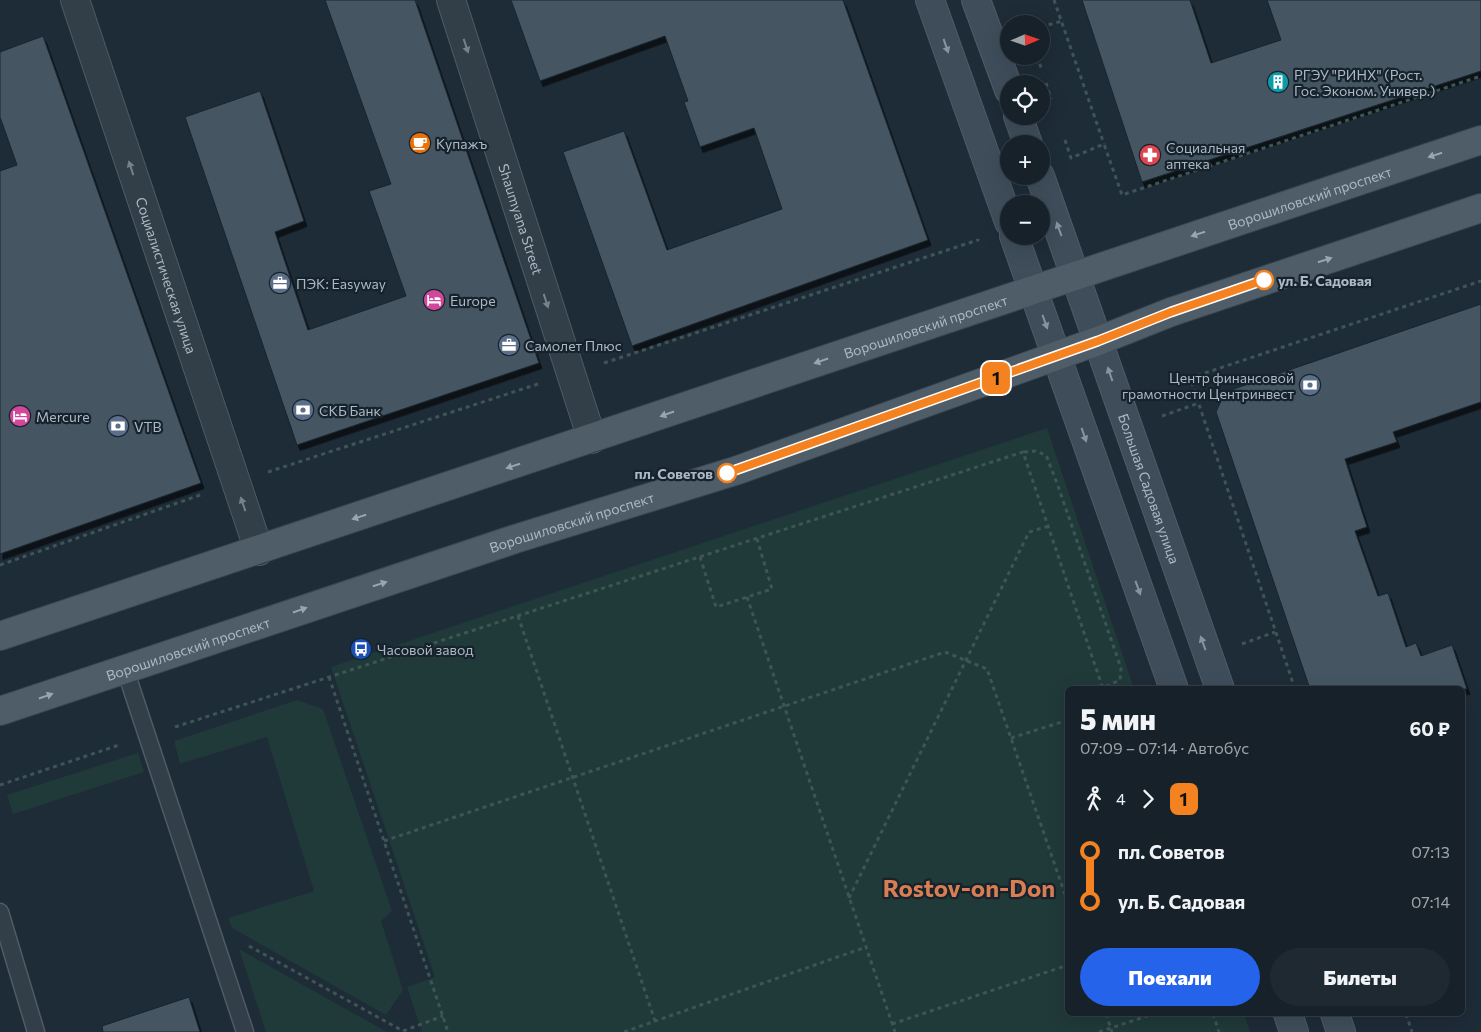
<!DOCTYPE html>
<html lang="ru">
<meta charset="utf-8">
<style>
body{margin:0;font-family:Commissioner,sans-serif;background:#1f2932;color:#f1f3f6;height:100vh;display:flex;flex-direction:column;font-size:19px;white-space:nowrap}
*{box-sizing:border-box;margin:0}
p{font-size:16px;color:#9ea3a8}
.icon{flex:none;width:28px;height:28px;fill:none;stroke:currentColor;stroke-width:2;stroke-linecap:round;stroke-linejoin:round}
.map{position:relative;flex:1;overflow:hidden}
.details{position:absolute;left:1065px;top:686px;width:400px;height:330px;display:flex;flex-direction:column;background:#16212a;border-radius:8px;box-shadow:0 5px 20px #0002,0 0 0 1px #353e47}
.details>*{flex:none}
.badge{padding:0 10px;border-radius:8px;font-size:18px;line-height:32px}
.needle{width:32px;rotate:88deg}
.buttons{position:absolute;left:1000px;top:15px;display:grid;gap:10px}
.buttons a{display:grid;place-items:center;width:50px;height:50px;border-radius:50%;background:#16212a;box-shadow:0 5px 20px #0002,0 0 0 1px #353e47;font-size:25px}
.map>.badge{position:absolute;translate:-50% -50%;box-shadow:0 0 0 2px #fff}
.legs{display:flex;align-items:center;gap:8px;height:55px;padding:0 15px;font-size:16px}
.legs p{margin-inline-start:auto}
.overview{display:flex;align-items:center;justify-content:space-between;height:85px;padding:0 15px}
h1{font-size:28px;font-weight:800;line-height:38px}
.cta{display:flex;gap:10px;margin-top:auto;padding:10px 15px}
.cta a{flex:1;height:58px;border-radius:30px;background:#2563eb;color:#fff;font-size:20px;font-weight:800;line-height:58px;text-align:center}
.cta a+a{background:#1f2932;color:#f1f3f6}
ul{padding:0 15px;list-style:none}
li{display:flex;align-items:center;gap:18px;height:50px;font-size:19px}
li i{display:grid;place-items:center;width:8px;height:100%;margin:0 6px;background:currentColor}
li i::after{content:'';width:12px;height:12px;margin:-6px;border:4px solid;border-radius:50%;background:#16212a}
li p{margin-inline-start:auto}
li:first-child i{background:linear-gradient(#0000 50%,currentColor 0)}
li:last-child i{background:linear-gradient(currentColor 50%,#0000 0)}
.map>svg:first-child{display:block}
</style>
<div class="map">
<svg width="1481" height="1032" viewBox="0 0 1481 1032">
<defs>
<filter id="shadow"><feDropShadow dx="3" dy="5.5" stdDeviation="0" flood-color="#0009"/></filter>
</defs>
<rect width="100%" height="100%" fill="#1e2c38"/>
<!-- green -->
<path fill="#203939" d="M1047,428l87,261h-66v325h176l6,18h-828l-15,-45 28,-10 -104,-310z
M297,700l26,9 69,202 -11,10 22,69 -17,25 -154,-87 -4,-10 86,-27 -47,-154 -87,27 -6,-23z
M138,753l6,19 -131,42 -6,-19z
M239,949l148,83h-121z"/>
<!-- building -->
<path fill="#445462" stroke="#19252e" filter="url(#shadow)" d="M325,0h90l124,363 -242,82 -112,-328 75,-26 44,130 -29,11 33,98 98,-34 -37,-105 22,-7z
M511,0h332l85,240 -296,106 -69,-194 61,-21 43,119 115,-41 -28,-81 -54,19 -16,-45 4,-1 -23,-65 -125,45z
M1082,0h108l21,63 70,-23 -14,-40h214v71l-339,111z
M43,36l158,447 -201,71v-383l17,-6 -17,-48v-65z
M1481,304v98l-88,30 4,10 -52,17 22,68 -12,4 23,65 10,-3 18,54 10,-4 5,13 31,-11 15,44h-157l-94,-277 9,-20z
M189,997l11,35h-97l-1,-6z"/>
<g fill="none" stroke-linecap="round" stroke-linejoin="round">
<!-- service casing -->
<g stroke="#4f5b66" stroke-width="19">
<path id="service" d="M125,669l120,363
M0,912l36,120"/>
</g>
<!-- minor casing -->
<g stroke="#4f5b66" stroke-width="30">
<g id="minor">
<path id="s1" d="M451,0l141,439"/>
</g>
</g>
<!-- tertiary casing -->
<g stroke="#4f5b66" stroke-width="30">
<g id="tertiary">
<path id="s2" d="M75,0l184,551"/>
</g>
</g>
<!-- secondary casing -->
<g stroke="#4f5b66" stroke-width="30">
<g id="secondary">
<path d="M930,0l79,222"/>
<path d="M976,0l33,90"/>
<path d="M1018,116l10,28"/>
<path id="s3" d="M1040,176l180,513"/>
<path d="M1014,236l160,453"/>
<path d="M1288,1014l6,18"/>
<path d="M1335,1014l6,18"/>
</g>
</g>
<!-- primary casing -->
<g stroke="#3b4751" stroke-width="30">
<g id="primary">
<path id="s4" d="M0,636l1481,-496"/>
<path id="s5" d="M0,711l515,-172 223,-69 360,-129 73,-29 310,-104"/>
</g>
</g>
<!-- path -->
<path stroke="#3e5555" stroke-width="3" stroke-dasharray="4 4" stroke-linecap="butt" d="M1054,0l50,144
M1041,27l21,-6
M1038,56l3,12
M1046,83l5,16
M1065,140l6,18 33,-14 18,51 359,-119
M604,363l374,-123v-1
M1162,416l37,-13
M1024,452l11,-1 11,4 12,31 63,182 -1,12 -17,8
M268,472l270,-88
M700,557l16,50 56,-18 -15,-50
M0,565l203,-71
M747,597l148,435
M518,616l137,405
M1242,644l33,-12
M329,677l119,355
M1295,689l-105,-311 291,-97
M175,727l848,-275 80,237
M1011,738l57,-18
M0,785l119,-40
M384,841l561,-189 42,17 81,234
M849,898l180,-366 20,-6
M249,946l154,85 40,-15
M1106,1014l6,18
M1213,1014l6,18
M1406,1014l6,18
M892,1024l176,-59
M624,1032l242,-85
M1099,1032l54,-18"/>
<!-- service -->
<use href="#service" stroke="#323e48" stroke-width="16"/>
<!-- minor -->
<use href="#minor" stroke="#323e48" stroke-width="28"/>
<!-- tertiary -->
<use href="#tertiary" stroke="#323e48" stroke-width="28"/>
<!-- secondary -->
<use href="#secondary" stroke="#3f4d5b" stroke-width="28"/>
<!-- primary -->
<use href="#primary" stroke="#4f5d68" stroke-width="28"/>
</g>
<!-- one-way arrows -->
<defs><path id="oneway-solid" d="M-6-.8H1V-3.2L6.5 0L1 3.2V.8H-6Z" transform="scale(1.25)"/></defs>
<g fill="#75818d">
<use href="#oneway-solid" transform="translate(466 46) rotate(72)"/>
<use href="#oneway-solid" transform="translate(131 168) rotate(-108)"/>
<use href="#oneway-solid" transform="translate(546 301) rotate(72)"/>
<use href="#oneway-solid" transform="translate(243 504) rotate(-109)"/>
</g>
<g fill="#8693a0">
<use href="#oneway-solid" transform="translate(946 46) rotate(71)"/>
<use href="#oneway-solid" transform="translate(1059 229) rotate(-110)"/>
<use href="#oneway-solid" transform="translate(1045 322) rotate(70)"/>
<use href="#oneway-solid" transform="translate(1110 374) rotate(-109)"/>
<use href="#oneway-solid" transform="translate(1084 435) rotate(71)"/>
<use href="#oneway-solid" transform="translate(1138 588) rotate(70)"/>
<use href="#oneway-solid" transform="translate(1203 643) rotate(-110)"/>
</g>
<g fill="#99a6b2">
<use href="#oneway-solid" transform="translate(1435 155) rotate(162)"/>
<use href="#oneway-solid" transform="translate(1198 234) rotate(162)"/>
<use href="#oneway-solid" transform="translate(1325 260) rotate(-18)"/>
<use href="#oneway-solid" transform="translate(821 361) rotate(161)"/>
<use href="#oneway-solid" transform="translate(667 414) rotate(161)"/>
<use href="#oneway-solid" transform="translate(513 466) rotate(162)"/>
<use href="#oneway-solid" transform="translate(359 517) rotate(162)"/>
<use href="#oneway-solid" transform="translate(380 584) rotate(-18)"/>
<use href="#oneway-solid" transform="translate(300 610) rotate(-19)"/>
<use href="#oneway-solid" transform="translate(46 696) rotate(-19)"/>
</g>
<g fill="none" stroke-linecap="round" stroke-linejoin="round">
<!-- line-1 casing -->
<g stroke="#fff" stroke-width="11">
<path id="line-1" d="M727,473l371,-132 73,-29 93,-32"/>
</g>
<!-- line-1 -->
<use href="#line-1" stroke="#f58220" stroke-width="8"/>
</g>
<!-- icons -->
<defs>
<g id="building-disc" transform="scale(1.125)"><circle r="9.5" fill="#0f9aa8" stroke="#17232c"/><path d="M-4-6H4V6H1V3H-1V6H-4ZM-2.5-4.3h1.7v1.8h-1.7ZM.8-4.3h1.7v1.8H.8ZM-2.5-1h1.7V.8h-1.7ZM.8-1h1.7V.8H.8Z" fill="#fff"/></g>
<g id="cafe-disc" transform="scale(1.125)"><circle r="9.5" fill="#e8710a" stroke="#17232c"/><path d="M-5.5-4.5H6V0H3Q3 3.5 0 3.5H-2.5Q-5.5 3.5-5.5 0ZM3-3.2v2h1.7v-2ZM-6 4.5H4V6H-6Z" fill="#fff"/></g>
<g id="pharmacy-disc" transform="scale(1.125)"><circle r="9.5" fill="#e0444e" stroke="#17232c"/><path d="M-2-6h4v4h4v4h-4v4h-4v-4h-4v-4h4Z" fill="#fff"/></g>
<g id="office-disc" transform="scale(1.125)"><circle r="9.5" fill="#5c6f8a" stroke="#17232c"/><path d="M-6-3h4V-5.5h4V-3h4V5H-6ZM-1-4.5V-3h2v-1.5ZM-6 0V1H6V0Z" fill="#fff"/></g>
<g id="hotel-disc" transform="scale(1.125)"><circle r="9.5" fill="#d1479c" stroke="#17232c"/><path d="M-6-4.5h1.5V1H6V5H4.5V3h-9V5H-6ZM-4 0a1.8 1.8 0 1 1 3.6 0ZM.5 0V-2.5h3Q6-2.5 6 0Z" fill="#fff"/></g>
<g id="bank-disc" transform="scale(1.125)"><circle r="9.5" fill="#5c6f8a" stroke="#17232c"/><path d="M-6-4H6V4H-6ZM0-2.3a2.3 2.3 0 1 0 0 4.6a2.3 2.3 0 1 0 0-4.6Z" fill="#fff"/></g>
<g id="bus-disc" transform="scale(1.125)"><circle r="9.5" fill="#1a4fb4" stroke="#17232c"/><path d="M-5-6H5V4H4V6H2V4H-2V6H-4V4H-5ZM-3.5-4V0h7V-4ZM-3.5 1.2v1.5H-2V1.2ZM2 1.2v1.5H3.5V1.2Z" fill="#fff"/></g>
</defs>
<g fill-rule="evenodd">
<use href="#building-disc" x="1278" y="82"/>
<use href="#cafe-disc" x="420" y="143"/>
<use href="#pharmacy-disc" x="1150" y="155"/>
<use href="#office-disc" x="280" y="283"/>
<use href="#hotel-disc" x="434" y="300"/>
<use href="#office-disc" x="509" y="345"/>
<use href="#bank-disc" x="1310" y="385"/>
<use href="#bank-disc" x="303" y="410"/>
<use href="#hotel-disc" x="20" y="416"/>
<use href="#bank-disc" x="118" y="426"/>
<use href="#bus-disc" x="361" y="649"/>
</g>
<!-- markers -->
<g fill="#fff" stroke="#f58220" stroke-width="2.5">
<circle cx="1264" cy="280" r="9"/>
<circle cx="727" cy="473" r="9"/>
</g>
<g text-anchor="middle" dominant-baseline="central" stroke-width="4.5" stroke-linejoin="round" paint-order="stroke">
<!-- poi labels -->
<g font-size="14" fill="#acb8c5" stroke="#17232c" text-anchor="start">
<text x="1294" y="74">РГЭУ "РИНХ" (Рост.<tspan x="1294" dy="16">Гос. Эконом. Универ.)</tspan></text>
<text x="436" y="143">Купажъ</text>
<text x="1166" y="147">Социальная<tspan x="1166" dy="16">аптека</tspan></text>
<text x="296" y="283">ПЭК: Easyway</text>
<text x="450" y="300">Europe</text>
<text x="525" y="345">Самолет Плюс</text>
<text x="1294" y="377" text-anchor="end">Центр финансовой<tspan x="1294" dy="16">грамотности Центринвест</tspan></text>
<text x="319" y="410">СКБ Банк</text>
<text x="36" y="416">Mercure</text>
<text x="134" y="426">VTB</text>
<text x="377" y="649">Часовой завод</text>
</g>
<!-- street labels -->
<g font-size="14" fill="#acb8c5" stroke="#17232c">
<text stroke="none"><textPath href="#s4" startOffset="1381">Ворошиловский проспект</textPath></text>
<text stroke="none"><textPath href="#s1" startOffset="230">Shaumyana Street</textPath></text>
<text stroke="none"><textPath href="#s2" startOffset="290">Социалистическая улица</textPath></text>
<text stroke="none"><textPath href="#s4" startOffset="976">Ворошиловский проспект</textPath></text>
<text stroke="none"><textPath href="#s3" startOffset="331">Большая Садовая улица</textPath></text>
<text stroke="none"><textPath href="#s5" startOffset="602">Ворошиловский проспект</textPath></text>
<text stroke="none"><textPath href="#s5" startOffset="198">Ворошиловский проспект</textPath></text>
</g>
<!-- stop labels -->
<g font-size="14" font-weight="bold" fill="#acb8c5" stroke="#17232c" text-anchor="start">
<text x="1278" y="280">ул. Б. Садовая</text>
<text x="713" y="473" text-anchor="end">пл. Советов</text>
</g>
<!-- town labels -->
<g font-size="24" font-weight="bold" fill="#d97d52" stroke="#17232c">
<text x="969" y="887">Rostov-on-Don</text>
</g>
</g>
</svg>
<div class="buttons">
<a><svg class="needle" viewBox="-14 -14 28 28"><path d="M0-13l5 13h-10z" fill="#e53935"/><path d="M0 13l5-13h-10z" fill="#9ea3a8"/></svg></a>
<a><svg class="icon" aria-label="locate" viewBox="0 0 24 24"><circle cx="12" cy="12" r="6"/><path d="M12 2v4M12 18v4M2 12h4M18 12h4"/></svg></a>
<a>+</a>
<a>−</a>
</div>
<b class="badge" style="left:996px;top:378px;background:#f58220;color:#111">1</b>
<section class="details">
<div class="overview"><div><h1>5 мин</h1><p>07:09 – 07:14 · Автобус</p></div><b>60 ₽</b></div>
<div class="legs"><svg class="icon" aria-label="walk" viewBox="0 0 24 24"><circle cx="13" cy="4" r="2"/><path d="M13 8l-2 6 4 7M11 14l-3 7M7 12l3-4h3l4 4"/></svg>4<svg class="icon" aria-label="forward" viewBox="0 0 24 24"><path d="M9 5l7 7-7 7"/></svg><b class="badge" style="background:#f58220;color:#111">1</b></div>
<ul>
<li><i style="color:#f58220"></i><b>пл. Советов</b><p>07:13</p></li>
<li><i style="color:#f58220"></i><b>ул. Б. Садовая</b><p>07:14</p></li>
</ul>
<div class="cta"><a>Поехали</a><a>Билеты</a></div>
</section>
</div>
